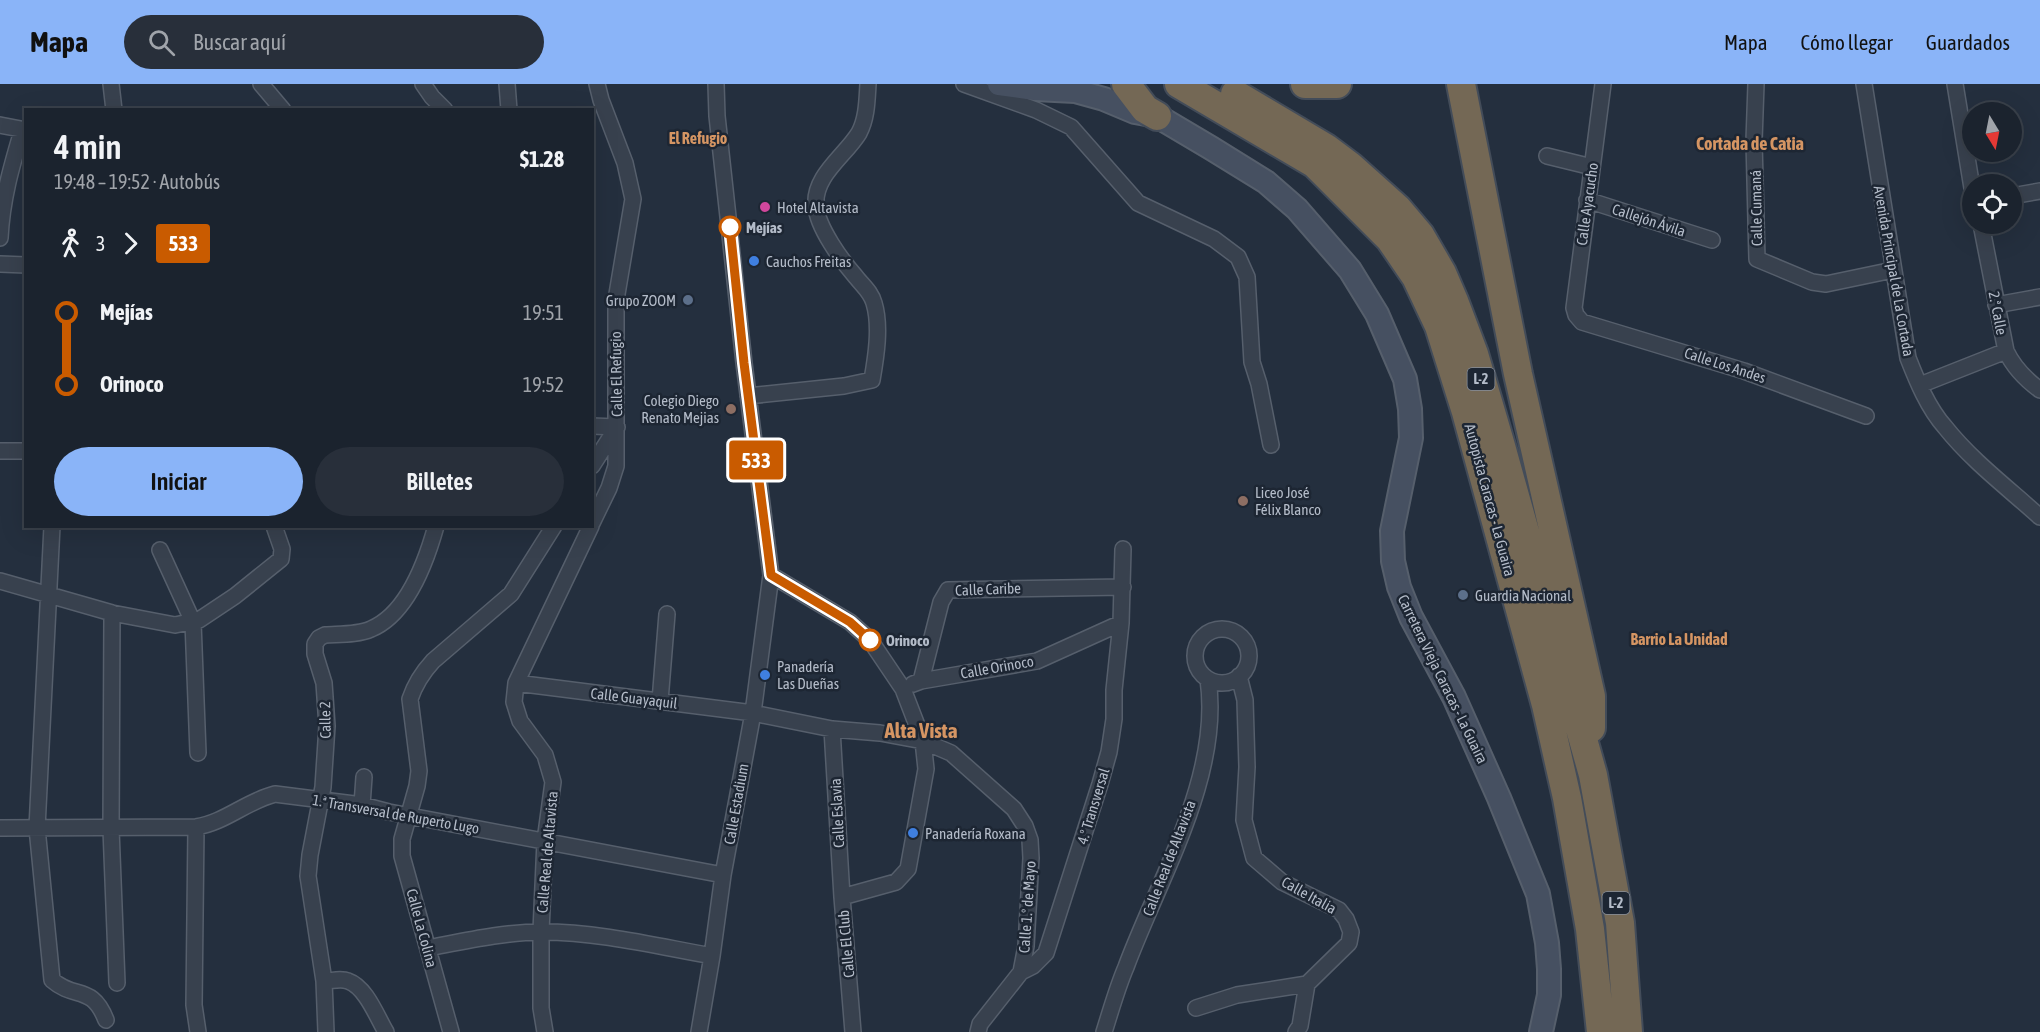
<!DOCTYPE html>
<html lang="es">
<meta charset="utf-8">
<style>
body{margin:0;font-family:"Asap Condensed",sans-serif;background:#282f3a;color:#f1f3f6;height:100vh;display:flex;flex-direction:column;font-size:22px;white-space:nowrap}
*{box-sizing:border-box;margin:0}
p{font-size:20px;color:#a0a4aa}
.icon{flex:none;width:33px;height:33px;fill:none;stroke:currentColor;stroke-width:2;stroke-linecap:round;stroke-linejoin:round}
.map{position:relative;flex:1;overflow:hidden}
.panel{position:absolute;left:24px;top:24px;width:570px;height:420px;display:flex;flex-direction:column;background:#1b232e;border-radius:0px;box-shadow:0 6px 24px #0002,0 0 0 2px #39404a}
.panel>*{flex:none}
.badge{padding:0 12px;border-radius:4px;font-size:21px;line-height:39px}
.needle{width:39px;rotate:170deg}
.tools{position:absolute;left:1962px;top:18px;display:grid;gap:12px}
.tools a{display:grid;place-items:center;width:60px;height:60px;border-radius:50%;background:#1b232e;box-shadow:0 6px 24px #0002,0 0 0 2px #39404a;font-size:30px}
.map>.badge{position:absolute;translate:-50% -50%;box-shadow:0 0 0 3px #fff}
.legs{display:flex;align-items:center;gap:9px;height:66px;padding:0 30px;font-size:20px}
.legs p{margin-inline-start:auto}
.overview{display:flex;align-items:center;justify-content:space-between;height:102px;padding:0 30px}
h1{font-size:33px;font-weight:600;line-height:45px}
.primary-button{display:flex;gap:12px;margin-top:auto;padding:12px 30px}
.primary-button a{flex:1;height:69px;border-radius:36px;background:#8ab4f8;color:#111;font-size:24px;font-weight:600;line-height:69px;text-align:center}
.primary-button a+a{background:#282f3a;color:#f1f3f6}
ul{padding:0 30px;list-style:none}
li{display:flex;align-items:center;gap:21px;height:72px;font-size:22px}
li i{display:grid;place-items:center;width:9px;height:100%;margin:0 8px;background:currentColor}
li i::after{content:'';width:15px;height:15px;margin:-8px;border:4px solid;border-radius:50%;background:#1b232e}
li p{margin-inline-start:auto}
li:first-child i{background:linear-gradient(#0000 50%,currentColor 0)}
li:last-child i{background:linear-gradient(currentColor 50%,#0000 0)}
header{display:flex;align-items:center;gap:36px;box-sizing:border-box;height:84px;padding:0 30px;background:#8ab4f8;color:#111}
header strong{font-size:28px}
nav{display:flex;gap:33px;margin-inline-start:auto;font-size:21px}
.search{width:420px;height:54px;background:#282f3a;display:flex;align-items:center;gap:15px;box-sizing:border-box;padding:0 21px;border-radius:33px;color:#a0a4aa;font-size:22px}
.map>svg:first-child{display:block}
</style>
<header>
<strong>Mapa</strong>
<div class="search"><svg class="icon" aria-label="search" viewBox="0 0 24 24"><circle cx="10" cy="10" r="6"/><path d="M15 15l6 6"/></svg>Buscar aquí</div>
<nav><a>Mapa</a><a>Cómo llegar</a><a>Guardados</a></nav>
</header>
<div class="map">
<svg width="2040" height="948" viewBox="0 0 2040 948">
<rect width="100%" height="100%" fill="#242f3e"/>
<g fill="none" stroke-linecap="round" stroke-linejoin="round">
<!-- street casing -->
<g stroke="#565f6c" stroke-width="18">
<path id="street" d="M111,0l3,26
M261,0l22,26
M423,0l9,13 13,13
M507,0l2,26
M964,0l72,26 35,17 67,76 76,36 24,18 9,20 5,85 7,22 12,61
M1603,0l-29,224 2,7 6,7 162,49 122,45
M1756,0l-2,57 3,118 55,23 14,2 67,-14
M1864,0l44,274c9,23 20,50 37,69 27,34 63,61 95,90
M1955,0l17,104
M0,41l26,5
M1547,72l45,11
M2012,112l28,-5
M1587,116l125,40
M1981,140l25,127c8,17 19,28 34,39
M0,154c2,-39 11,-70 22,-107
M0,180l26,1
M1996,221l44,-8
M1920,301l86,-34
M748,312l96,-10 28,-6c4,-23 9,-54 2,-77 -3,-11 -11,-17 -18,-26 -14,-16 -39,-50 -40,-71 -3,-30 29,-50 43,-73 8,-15 8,-33 9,-49
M592,342l25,1 -25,39
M0,367h26
M592,439l17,-35 7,-22v-166l17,-101 -8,-36 -24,-63 -4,-16
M52,442l-15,302 15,152c23,20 40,4 54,40
M160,466l33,72 5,131
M771,491l79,47 20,18 33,49 20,52 3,28 -18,100 -12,13 -54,15
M0,497l112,32 63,12 24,-5 36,-24 46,-37 1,-10 -8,-23
M112,529l-1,216 6,154
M1195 572a27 27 0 1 1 54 0a27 27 0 1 1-54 0Z
M1239,592l6,24 2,67 -3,53 10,38 28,24 57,28 7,9 5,13 -2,11 -42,41 -7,42 -4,6
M921,597l20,-79 7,-12 175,-3
M516,599l237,30 79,16 48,4 43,8 28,12 63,56 11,17 5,14 1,18 -5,88 -5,26
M913,600l8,-3 116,-20 84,-38
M660,617l7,-87
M832,645l10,168 11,135
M362,721l2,-28
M196,743l-2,178 4,27
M0,744l196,-1c28,-4 51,-26 79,-33l87,11 27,7 334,63
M428,864c37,-7 76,-16 114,-16 57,0 114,14 170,24
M324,897l-16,-105 2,-21 13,-68 4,-61 -3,-43 -9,-29v-10l4,-6 6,-3c14,-1 33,0 46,-6 36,-15 55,-67 65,-103
M1196,924l41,-13 70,-11
M326,948l-2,-51c8,0 17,-3 24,0 18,6 29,36 38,51
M451,948l-49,-176v-17l15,-53 2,-15 -9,-72c5,-15 12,-26 23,-38l78,-67 43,-68
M545,948l-4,-24v-77l4,-90 8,-59 -8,-27 -25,-34 -6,-19 2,-19 75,-157
M699,948l13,-76 11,-81 30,-162 18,-138 -27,-212 -27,-247 -1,-32
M978,948l2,-8 41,-52 12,-6 13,-13 54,-169 9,-32 5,-33v-29l7,-67 2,-74
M1104,948c7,-22 13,-44 22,-65 33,-89 96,-191 82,-288"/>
</g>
<!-- secondary casing -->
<g stroke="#565f6c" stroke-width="26">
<path id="secondary" d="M999,0l36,5 40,2 29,8 31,13 22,4 54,32 55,34 31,27 53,61 27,44 28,65 5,30 1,29 -19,93 1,30 6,26 12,30 43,80 45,101 39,96 9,49 2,26v26l-8,37"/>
</g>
<!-- highway casing -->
<g stroke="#434c59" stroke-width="32">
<path id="highway" d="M1126,0l19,25 12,7
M1179,0l136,80 75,75 26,38 23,49 27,86 80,293 21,93 23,131 11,103
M1305,0h32
M1461,0l57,290 73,322v32
M1235,10l91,54 24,18 48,43 22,26 22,38 12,28 20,53 27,92 92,329 27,148 8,109"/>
</g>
<!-- street -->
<use href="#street" stroke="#38414e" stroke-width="15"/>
<!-- secondary -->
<use href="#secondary" stroke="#465061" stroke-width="22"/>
<!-- highway -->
<use href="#highway" stroke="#746855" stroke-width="28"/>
</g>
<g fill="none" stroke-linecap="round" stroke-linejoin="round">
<!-- line-1 casing -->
<g stroke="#fff" stroke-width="14">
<path id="line-1" d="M730,143l14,136 27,212 79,47 20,18"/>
</g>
<!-- line-1 -->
<use href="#line-1" stroke="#c95b00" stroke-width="9"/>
</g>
<!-- markers -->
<circle fill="#d1479c" stroke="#1d2633" stroke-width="2" cx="765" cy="123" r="6"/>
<g fill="#fff" stroke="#c95b00" stroke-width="3">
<circle cx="730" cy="143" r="10"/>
<circle cx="870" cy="556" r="10"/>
</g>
<g fill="#3f7fe0" stroke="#1d2633" stroke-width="2">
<circle cx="754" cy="177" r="6"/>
<circle cx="765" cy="591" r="6"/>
<circle cx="913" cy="749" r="6"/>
</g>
<g fill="#5c6f8a" stroke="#1d2633" stroke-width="2">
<circle cx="688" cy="216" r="6"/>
<circle cx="1463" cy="511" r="6"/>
</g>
<g fill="#8d6e63" stroke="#1d2633" stroke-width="2">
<circle cx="731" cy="325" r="6"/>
<circle cx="1243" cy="417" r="6"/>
</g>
<g text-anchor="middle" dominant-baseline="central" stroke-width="5" stroke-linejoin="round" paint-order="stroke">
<!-- shield labels -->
<g fill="#1d2633" stroke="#878f9c" stroke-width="1.5">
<rect x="1467.5" y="284" width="27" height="22" rx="4.5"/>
<rect x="1602.5" y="808" width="27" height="22" rx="4.5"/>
</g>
<g font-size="14" font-weight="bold" fill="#b4bcc9">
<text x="1481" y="295">L-2</text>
<text x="1616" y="819">L-2</text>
</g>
<!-- street labels -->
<g font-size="15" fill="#b4bcc9" stroke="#1d2633">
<text transform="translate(1587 120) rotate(-82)">Calle Ayacucho</text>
<text transform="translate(1756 124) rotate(-91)">Calle Cumaná</text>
<text transform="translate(1649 136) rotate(18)">Callejón Ávila</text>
<text transform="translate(1894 187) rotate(80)">Avenida Principal de La Cortada</text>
<text transform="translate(1998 229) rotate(79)">2.ª Calle</text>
<text transform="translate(1725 281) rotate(18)">Calle Los Andes</text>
<text transform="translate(616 290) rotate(-91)">Calle El Refugio</text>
<text transform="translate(1490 416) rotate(75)">Autopista Caracas - La Guaira</text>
<text transform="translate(988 505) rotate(-2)">Calle Caribe</text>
<text transform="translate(997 583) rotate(-10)">Calle Orinoco</text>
<text transform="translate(1443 595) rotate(64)">Carretera Vieja Caracas - La Guaira</text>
<text transform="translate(634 614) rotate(7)">Calle Guayaquil</text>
<text transform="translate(325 636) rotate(-91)">Calle 2</text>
<text transform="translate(736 720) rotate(-80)">Calle Estadium</text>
<text transform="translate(1093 722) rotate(-73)">4.° Transversal</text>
<text transform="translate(837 729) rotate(-93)">Calle Eslavia</text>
<text transform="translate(396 730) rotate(10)">1.ª Transversal de Ruperto Lugo</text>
<text transform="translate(547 768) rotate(-85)">Calle Real de Altavista</text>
<text transform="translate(1169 774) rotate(-69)">Calle Real de Altavista</text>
<text transform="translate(1309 811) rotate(29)">Calle Italia</text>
<text transform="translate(1027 823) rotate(-86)">Calle 1.° de Mayo</text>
<text transform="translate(422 844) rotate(75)">Calle La Colina</text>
<text transform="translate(846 860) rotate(-95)">Calle El Club</text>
</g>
<!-- poi labels -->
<g font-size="15" fill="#b4bcc9" stroke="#1d2633" text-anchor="start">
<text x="777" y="123">Hotel Altavista</text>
<text x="766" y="177">Cauchos Freitas</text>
<text x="676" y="216" text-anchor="end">Grupo ZOOM</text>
<text x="719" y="316" text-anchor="end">Colegio Diego<tspan x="719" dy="17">Renato Mejias</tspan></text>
<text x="1255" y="408">Liceo José<tspan x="1255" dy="17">Félix Blanco</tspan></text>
<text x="1475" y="511">Guardia Nacional</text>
<text x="777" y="582">Panadería<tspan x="777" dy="17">Las Dueñas</tspan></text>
<text x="925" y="749">Panadería Roxana</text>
</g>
<!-- stop labels -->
<g font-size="15" font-weight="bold" fill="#b4bcc9" stroke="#1d2633" text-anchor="start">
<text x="746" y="143">Mejías</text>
<text x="886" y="556">Orinoco</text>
</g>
<!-- neighbourhood labels -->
<g font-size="16" font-weight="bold" fill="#d59563" stroke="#1d2633">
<text x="698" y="54">El Refugio</text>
<text x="1679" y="555">Barrio La Unidad</text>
</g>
<!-- quarter labels -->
<g font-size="18" font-weight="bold" fill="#d59563" stroke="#1d2633">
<text x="1750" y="59">Cortada de Catia</text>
</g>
<!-- district labels -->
<g font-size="21" font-weight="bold" fill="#d59563" stroke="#1d2633">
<text x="921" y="646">Alta Vista</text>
</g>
</g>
</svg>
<div class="tools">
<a><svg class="needle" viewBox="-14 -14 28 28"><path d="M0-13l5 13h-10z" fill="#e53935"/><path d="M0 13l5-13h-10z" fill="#a0a4aa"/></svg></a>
<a><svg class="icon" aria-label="locate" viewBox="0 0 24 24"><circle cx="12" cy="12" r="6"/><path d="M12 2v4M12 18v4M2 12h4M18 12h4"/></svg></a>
</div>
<b class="badge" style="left:756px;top:376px;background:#c95b00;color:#fff">533</b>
<section class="panel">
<div class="overview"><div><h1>4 min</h1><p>19:48 – 19:52 · Autobús</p></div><b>$1.28</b></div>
<div class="legs"><svg class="icon" aria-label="walk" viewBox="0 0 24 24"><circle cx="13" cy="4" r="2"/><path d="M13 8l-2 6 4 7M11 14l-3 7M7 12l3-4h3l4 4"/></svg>3<svg class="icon" aria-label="forward" viewBox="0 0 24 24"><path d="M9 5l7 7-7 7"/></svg><b class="badge" style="background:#c95b00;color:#fff">533</b></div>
<ul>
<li><i style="color:#c95b00"></i><b>Mejías</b><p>19:51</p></li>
<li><i style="color:#c95b00"></i><b>Orinoco</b><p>19:52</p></li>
</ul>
<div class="primary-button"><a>Iniciar</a><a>Billetes</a></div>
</section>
</div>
